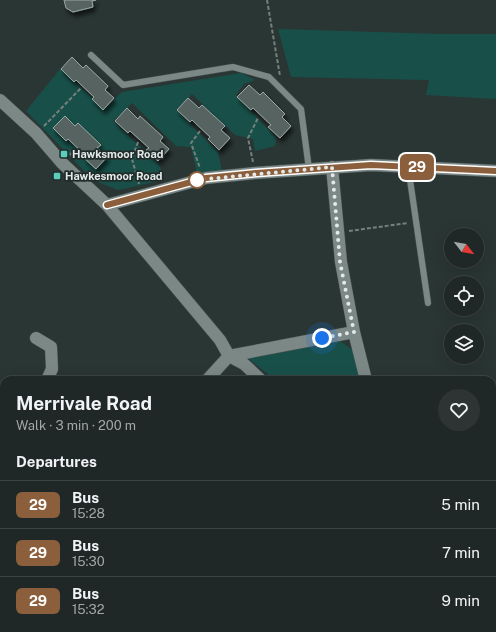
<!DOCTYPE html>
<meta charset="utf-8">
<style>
body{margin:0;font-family:"Public Sans",sans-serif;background:#2d3433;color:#f1f3f6;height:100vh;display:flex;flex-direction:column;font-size:15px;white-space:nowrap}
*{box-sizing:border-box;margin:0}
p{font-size:13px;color:#a2a6a7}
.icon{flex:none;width:22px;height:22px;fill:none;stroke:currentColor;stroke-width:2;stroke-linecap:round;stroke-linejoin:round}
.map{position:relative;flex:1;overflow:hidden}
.panel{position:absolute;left:0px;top:376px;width:496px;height:256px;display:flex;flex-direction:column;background:#202827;border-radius:12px 12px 0 0;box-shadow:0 4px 16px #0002,0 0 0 1px #3d4444}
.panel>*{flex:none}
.badge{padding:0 8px;border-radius:6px;font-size:14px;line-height:26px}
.needle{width:26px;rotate:121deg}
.buttons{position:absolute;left:444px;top:228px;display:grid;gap:8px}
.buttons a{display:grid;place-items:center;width:40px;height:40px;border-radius:50%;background:#202827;box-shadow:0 4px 16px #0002,0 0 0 1px #3d4444;font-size:20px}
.you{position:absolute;width:20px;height:20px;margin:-10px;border:3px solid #fff;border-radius:50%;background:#1a73e8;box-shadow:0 0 0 6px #1a73e833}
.map>.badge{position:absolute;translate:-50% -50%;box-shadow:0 0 0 2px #fff}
h2{padding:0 16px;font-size:15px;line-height:36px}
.round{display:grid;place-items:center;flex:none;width:42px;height:42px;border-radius:21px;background:#2d3433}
.overview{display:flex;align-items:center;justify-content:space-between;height:68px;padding:0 16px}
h1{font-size:19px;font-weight:700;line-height:30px}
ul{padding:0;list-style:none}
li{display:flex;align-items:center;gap:12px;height:48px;padding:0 16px;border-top:1px solid #3d4444}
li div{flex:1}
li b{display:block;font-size:15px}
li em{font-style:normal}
li .badge{min-width:44px;font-weight:700;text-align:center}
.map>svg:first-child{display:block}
</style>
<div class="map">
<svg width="496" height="632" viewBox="0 0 496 632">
<defs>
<filter id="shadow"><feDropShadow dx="2.5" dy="4.5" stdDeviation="2" flood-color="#0009"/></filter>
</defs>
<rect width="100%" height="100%" fill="#2a3634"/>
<!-- green -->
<path fill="#185049" d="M278,29l163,5h55v65l-70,-4 3,-15 -138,-3z
M61,68l43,41 18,-17 119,-19 14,7 -11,4 -8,11 40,43 -1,8 -20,5 -2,-12 -18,-4 -43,-41 -16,16 42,42 4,19 -25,2 -6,-26 -15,-1 -44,-43 -19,18 47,45 3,14 -45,10 -25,-10 -67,-69z
M340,341l15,11 5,28h-85l-27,-22z"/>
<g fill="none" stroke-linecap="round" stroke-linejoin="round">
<!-- stream -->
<path stroke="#008e80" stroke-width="3.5" d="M275,629l3,3"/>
</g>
<!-- building -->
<path fill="#566360" stroke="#9aa8a5" filter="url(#shadow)" d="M64,0h32l-4,1 1,6 -20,5 -7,-4z
M72,57l11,11 3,-3 22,21 -3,4 9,8 -11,12 -11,-11 2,-2 -18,-17 -2,2 -13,-13z
M249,85l11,10 3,-3 22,22 -3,3 9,9 -11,12 -12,-11 3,-2 -18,-17 -2,2 -14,-13z
M188,98l11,10 3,-3 23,21 -4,4 9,8 -11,12 -11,-11 2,-2 -18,-17 -2,2 -13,-12z
M127,108l11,11 2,-3 23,21 -3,4 9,8 -11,12 -12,-11 3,-2 -19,-17 -2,2 -13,-12z
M65,116l10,10 3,-3 23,22 -4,3 10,9 -11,12 -12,-11 2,-2 -18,-17 -2,2 -13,-13z
M4,564v29l-4,-2v-16z
M90,628h16l-2,4h-6z
M153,628h15l-1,4h-15z"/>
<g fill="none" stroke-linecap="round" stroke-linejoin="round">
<!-- lane casing -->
<g stroke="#485250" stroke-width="7">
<path id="lane" d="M91,55l32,30 110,-18 36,10 32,32 8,60
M408,166l20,137"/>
</g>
<!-- street casing -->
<g stroke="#485250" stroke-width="13">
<path id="street" d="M0,100l36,33 26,30 45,42 113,135 9,16 15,8 17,16
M332,167l9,95 13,70 12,48
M107,205l99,-27 49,-5 116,-8 125,6
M36,338l15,9 1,22 -5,11
M207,380l22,-24 125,-24
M0,399l4,4
M0,441l4,-6
M492,507l4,2
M492,587l4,1
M0,607l4,1
M50,628l9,4
M2,632l6,-4
M126,632l2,-4
M238,632l1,-2 6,2
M394,632l1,-4"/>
</g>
<!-- path -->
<path stroke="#76807e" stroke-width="2" stroke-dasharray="4 2" stroke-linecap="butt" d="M267,0l13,76
M44,126l37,-38
M200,131l-9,12 9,25
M138,142l-6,17 7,25
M70,155l5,-6
M253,162l-5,-24 10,-20
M349,231l59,-8
M180,632l2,-4
M450,632l1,-4"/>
<!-- lane -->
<use href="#lane" stroke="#7b8886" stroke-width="6"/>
<!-- street -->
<use href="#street" stroke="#7b8886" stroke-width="12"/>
<!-- rail -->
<path stroke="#c8cfce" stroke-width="3" d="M0,487l4,1
M0,499l4,2
M296,628l10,4
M331,628l10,4"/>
</g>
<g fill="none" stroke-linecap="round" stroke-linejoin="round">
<!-- line casing -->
<g stroke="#fff" stroke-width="9">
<path id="line" d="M107,205l99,-27 50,-5 115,-8 125,6"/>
</g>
<!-- line -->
<use href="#line" stroke="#8b5e3c" stroke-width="6"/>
<!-- walk -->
<path stroke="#e2e9e8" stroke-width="4" stroke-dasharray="0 7.2" d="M197,180l135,-13 8,95 14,70 -32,6"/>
</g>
<!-- markers -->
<g fill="#5acebd" stroke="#212c2a" stroke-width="1.5">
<rect x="60" y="150" width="8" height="8" rx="2"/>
<rect x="53" y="172" width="8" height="8" rx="2"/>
</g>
<circle fill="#fff" stroke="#8b5e3c" stroke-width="2" cx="197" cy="180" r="8"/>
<g text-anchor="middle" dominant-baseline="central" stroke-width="3.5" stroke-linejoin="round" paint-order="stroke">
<!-- poi labels -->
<g font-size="11" font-weight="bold" fill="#e2e9e8" stroke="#212c2a" text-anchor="start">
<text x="72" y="154">Hawksmoor Road</text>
<text x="65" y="176">Hawkesmoor Road</text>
</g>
</g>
</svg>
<div class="buttons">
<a><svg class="needle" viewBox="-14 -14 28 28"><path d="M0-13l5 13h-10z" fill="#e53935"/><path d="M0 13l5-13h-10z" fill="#a2a6a7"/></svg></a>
<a><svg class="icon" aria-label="locate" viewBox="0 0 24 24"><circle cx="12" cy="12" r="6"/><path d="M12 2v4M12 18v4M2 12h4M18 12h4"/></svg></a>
<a><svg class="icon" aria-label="layers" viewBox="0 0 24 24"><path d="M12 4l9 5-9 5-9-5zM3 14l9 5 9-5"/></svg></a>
</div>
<div class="you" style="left:322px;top:338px"></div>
<b class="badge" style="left:417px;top:167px;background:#8b5e3c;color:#fff">29</b>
<section class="panel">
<div class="overview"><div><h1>Merrivale Road</h1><p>Walk · 3 min · 200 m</p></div><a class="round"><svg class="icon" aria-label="heart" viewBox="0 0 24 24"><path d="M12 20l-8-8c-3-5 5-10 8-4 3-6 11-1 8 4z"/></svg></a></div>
<h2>Departures</h2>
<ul>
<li><span class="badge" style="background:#8b5e3c;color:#fff">29</span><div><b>Bus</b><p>15:28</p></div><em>5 min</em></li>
<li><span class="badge" style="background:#8b5e3c;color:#fff">29</span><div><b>Bus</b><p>15:30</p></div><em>7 min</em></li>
<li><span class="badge" style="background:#8b5e3c;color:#fff">29</span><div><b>Bus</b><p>15:32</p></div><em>9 min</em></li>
</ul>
</section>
</div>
